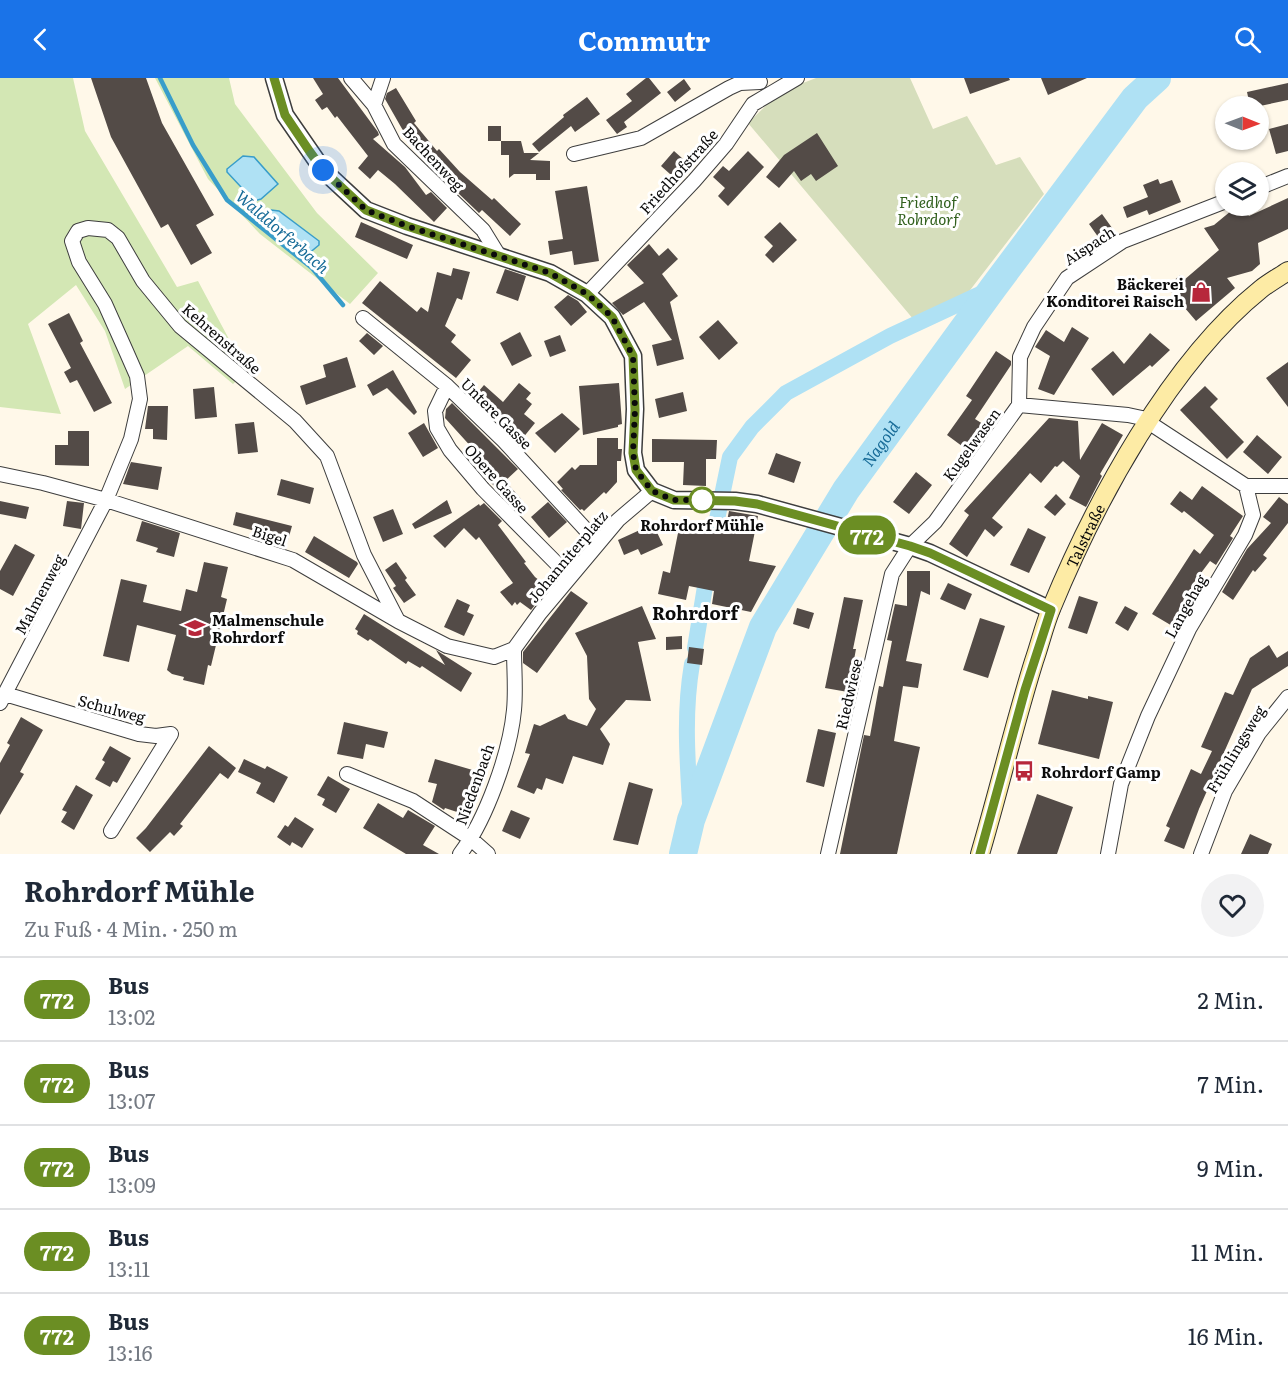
<!DOCTYPE html>
<html lang="de">
<meta charset="utf-8">
<style>
body{margin:0;font-family:Literata,serif;background:#f2f2f3;color:#1f2937;height:100vh;display:flex;flex-direction:column;font-size:22px;white-space:nowrap}
*{box-sizing:border-box;margin:0}
p{font-size:20px;color:#747a83}
.icon{flex:none;width:33px;height:33px;fill:none;stroke:currentColor;stroke-width:2;stroke-linecap:round;stroke-linejoin:round}
.map{position:relative;height:776px;overflow:hidden}
.panel{display:flex;flex-direction:column;background:#fff;flex:1}
.panel>*{flex:none}
.badge{padding:0 12px;border-radius:20px;font-size:21px;line-height:39px}
.needle{width:39px;rotate:91deg}
.controls{position:absolute;left:1215px;top:18px;display:grid;gap:12px}
.controls a{display:grid;place-items:center;width:54px;height:54px;border-radius:50%;background:#fff;box-shadow:0 2px 4px #0004;font-size:30px}
.you{position:absolute;width:30px;height:30px;margin:-15px;border:4px solid #fff;border-radius:50%;background:#1a73e8;box-shadow:0 0 0 9px #1a73e833}
.map>.badge{position:absolute;translate:-50% -50%;box-shadow:0 0 0 3px #fff}
.round{display:grid;place-items:center;flex:none;width:63px;height:63px;border-radius:32px;background:#f2f2f3}
.summary{display:flex;align-items:center;justify-content:space-between;height:102px;padding:0 24px}
h1{font-size:28px;font-weight:700;line-height:45px}
ul{padding:0;list-style:none}
li{display:flex;align-items:center;gap:18px;height:84px;padding:0 24px;border-top:2px solid #e0e1e3}
li div{flex:1}
li b{display:block;font-size:22px}
li em{font-style:normal}
li .badge{min-width:66px;font-weight:700;text-align:center}
header{display:flex;justify-content:space-between;align-items:center;height:78px;padding:0 24px;background:#1a73e8;color:#fff;font-size:27px;font-weight:700}
.map>svg:first-child{display:block}
</style>
<header><svg class="icon" aria-label="back" viewBox="0 0 24 24"><path d="M15 5l-7 7 7 7"/></svg>Commutr<svg class="icon" aria-label="search" viewBox="0 0 24 24"><circle cx="10" cy="10" r="6"/><path d="M15 15l6 6"/></svg></header>
<div class="map">
<svg width="1288" height="776" viewBox="0 0 1288 776">
<rect width="100%" height="100%" fill="#fff8e9"/>
<!-- green -->
<path fill="#d3e7b4" d="M0,0h73l12,53 92,156 21,-6 48,90 -13,13 -45,-38 -63,43 -20,-58 -29,-46 -48,39 33,90 -61,-7z
M155,0h74l6,26 82,109 61,60 -28,31 -90,-70 -52,-55z"/>
<!-- cemetery -->
<path fill="#d6debc" d="M816,0h94l23,51 34,-13 29,49 24,-8 24,37 -80,104 -50,22 -166,-197 32,-31z"/>
<!-- water -->
<path fill="#afe1f4" stroke="#389dca" stroke-width="1.5" d="M243,78l11,1 24,27 -17,15 -7,2 -27,-29v-3z
M271,132l8,1 40,30v4l-11,9 -22,-15 -19,-21 -1,-3z"/>
<g fill="none" stroke-linecap="round" stroke-linejoin="round">
<!-- stream -->
<path stroke="#389dca" stroke-width="4.5" d="M160,0l33,67 34,55 85,68 31,37"/>
<!-- canal -->
<path stroke="#afe1f4" stroke-width="16" d="M715,451l15,-72 22,-30 34,-34 104,-57 103,-48
M695,570l13,-80
M691,742c-3,-54 -8,-103 1,-156"/>
<!-- river -->
<path stroke="#afe1f4" stroke-width="28" id="s1" d="M683,776l8,-34 72,-193 83,-137 147,-202 142,-190 22,-20"/>
</g>
<!-- building -->
<path fill="#534b47" d="M91,0h55l16,45 52,92 -18,10 16,28 -21,12 -23,-41 -7,4 -50,-91z
M313,0h25l40,54 1,3 -6,4 32,28 21,28 5,-3 16,16 -13,14 -39,-38 -17,-14 -8,9 -12,-11 10,-12 -31,-40 -2,2 -8,-11 -5,3 -7,-10 8,-6z
M646,0h3l12,15 -37,29 3,5 -10,7 -11,-14 26,-19 -6,-7z
M964,0h45l1,2 -40,14z
M1041,0h46l-39,17z
M684,1l7,10 -16,13 -8,-10z
M1288,5v17l-28,6h-10l-3,-14z
M396,10l20,33 -2,2 23,28 2,-2 21,23 32,28 2,-2 27,26 -11,12 -28,-26 -3,3 -43,-41 -31,-38 -20,-35 2,-6z
M587,19l13,17 -25,18 -4,-6 -32,26 -7,-8 32,-27 -1,-2z
M1288,46v27l-12,3 -7,-25z
M488,48h13v15h-13z
M817,55l21,33 -22,15 -5,-7 -10,7 -7,-10 -15,17 -13,-11 18,-22z
M501,63h20l3,12h15l-9,7 20,1v19h-14v-6h-22l-5,4v-23h-8z
M674,73l18,16 -13,15 -18,-16z
M748,73l16,16 -36,39 -10,-10 7,-8 -12,-11 10,-11 6,5z
M1158,101l2,5 12,-4 9,22 -32,13 -2,-5 -20,8 -4,-11 25,-10 -5,-12z
M587,108l12,75 -25,4 -2,-14 -22,4 -2,-14 15,-2 -8,-48z
M1288,120v31l-30,14 2,21 -8,7 -25,7 8,10 -39,33 -29,-34 13,-12 4,5 35,-30 -15,-22 10,-3 23,-19h3l9,10z
M1102,136l13,18 -14,9 -12,-17z
M361,144l52,23 -6,14 -52,-22z
M780,144l17,18 -24,23 -8,-8 8,-9 -9,-9z
M649,166l10,12 9,-8 10,11 -16,15 16,22 -8,6 14,57 -27,7 -5,-21 20,-5 -28,-38 -21,13 -11,-12 32,-20 -17,-18z
M453,190l17,4 -8,28 -5,-2 -12,28 11,9 -5,7 20,18 -15,18 -94,-75 18,-22 37,31 4,-5 7,5 9,-40 14,4z
M505,191l21,7 -8,25 -22,-8z
M568,217l10,6 9,11 -16,14 -17,-19z
M69,235l14,28 -3,2 32,60 -18,9 -17,-32 -7,3 -6,-11 7,-4 -23,-44z
M718,242l20,23 -19,17 -20,-23z
M1072,249l17,11 -35,57 -16,-6 12,-33 -15,-9 11,-17 18,12z
M520,254l12,24 -20,10 -12,-23z
M367,255l16,13 -9,9 -15,-14z
M1150,255l20,17 -18,17 -2,-2 -37,31 -22,-27 22,-18 11,13z
M560,257l6,16 -16,6 -6,-16z
M996,273l15,10v4l-36,54 8,5 -17,25 -19,-14 25,-35 -6,-4z
M347,279l9,30 -50,18 -6,-19 26,-9 -3,-12z
M1288,284v45l-22,-29z
M393,292l24,42 -3,3 -27,-27 -14,8 -6,-11z
M519,305l12,10 -5,6 6,5 -8,10 11,9 -13,16 -49,-41 11,-13 19,17z
M619,305l3,41 -4,1v2l-35,8 -4,-49z
M1205,308l13,13 -8,8 34,35 -17,17 -47,-49z
M214,309l3,30 -22,2 -2,-30z
M683,314l4,19 -28,7 -4,-19z
M452,325l66,66 -13,12 17,19 -7,8 -38,-40 7,-7 -39,-43 1,-9z
M148,328h20l-1,34 -14,-1v-10h-8z
M562,335l18,16 -25,24 -20,-20z
M1049,340l29,3 2,39 22,-37 21,12 -23,39 2,2 -16,31 -17,-9 11,-22 -17,-15 -6,6 -2,-1 -14,17 -11,-10 -38,45 11,9 -9,10 -9,-8 -18,28 -18,-13 20,-29 -5,-4z
M254,344l4,30 -20,2 -3,-30z
M424,345l14,25 -15,9 -15,-24z
M68,353h21v35l-34,-1v-20h13z
M1257,357l25,22 -14,17 -25,-22z
M597,360h21v11h4l-1,12h-4v21l-11,12 -2,-2 -20,19 -2,-2 -2,1 -19,-20 2,-1 -6,-7 15,-15 3,3 5,-5h17z
M652,361l65,1 -1,19h-10v27l-23,-1 1,-23h-32z
M776,375l25,9 -7,21 -26,-9z
M131,384l31,5 -4,23 -35,-6z
M916,394l16,13 -23,29 -16,-12z
M281,401l33,9 -4,16 -33,-9z
M1202,408l41,30 -13,20 3,2 -17,27 -6,-4 -18,24 1,1 -6,10 4,2 -17,29 -22,-13 42,-65 6,5 14,-19 -30,-24 -2,2 -12,-9 10,-13 12,9z
M1056,416l10,10 -11,12 -11,-9z
M1279,419l9,7v19l-25,32 4,3 -12,14 -2,-2 -20,30 -11,-8 25,-43 24,-26 -8,-6z
M447,422l5,13 -37,16 -3,-5z
M0,423l29,6 -3,12 -26,-5z
M67,423l17,2 -3,26 -18,-3z
M548,424l19,20 -18,16 -18,-21z
M484,425l18,18 -4,4 28,37 -2,1 11,14 14,11 -18,22 -11,-8 -3,3 -2,-3 -3,4 -12,-14 13,-9 -34,-46 -3,3 -12,-12 -19,20 -12,-12 46,-32 1,2z
M393,431l10,25 -20,8 -10,-25z
M729,433l29,5 -9,45 27,5 -25,46 -39,-8 2,-13 -25,-5 -3,14 -28,-6 5,-23 7,2 9,-45 30,6 1,-6 15,3z
M236,434l56,14 -4,14 -55,-15z
M142,443l38,12 -6,24 -18,-5 2,-4 -22,-7z
M653,446l10,21 -22,10 -3,-6 -14,6 -6,-15z
M1028,450l18,9 -17,36 -19,-8z
M314,458l43,26 1,2 -9,14 -44,-26z
M15,466l20,11 -22,41 -13,-7v-18z
M204,484l24,5 -7,30 6,2 -16,67 -3,-1 -4,20 -21,-5 1,-3 -12,-3 -5,-4 9,-35 -39,-10 -8,37 -26,-6 18,-77 26,6 -4,17 38,9 5,-22 11,3z
M396,484l11,16 -2,2 11,15 -12,8 -11,-15 3,-2 -11,-16z
M907,493h23v24l-9,-4 -15,70 16,3 -4,24 -15,-2 -9,55 26,6 -23,107h-57l24,-119 6,1 9,-50 4,1 9,-46 -5,-1 8,-36 12,2z
M948,505l24,11 -7,16 -25,-11z
M571,513l17,12 -51,70 -14,-10v-11z
M1079,518l19,6 -11,32 -19,-6z
M844,519l19,3 -10,49h3l-8,43 -23,-4z
M457,521l13,6 -3,7 7,3 -10,21 -20,-9z
M642,528l14,33 -18,3 13,59 -25,-1 -26,29 10,15 -7,21 -30,-9 -10,28 -17,-6 -4,12 -5,-2 -3,6 -17,-7 13,-33 -5,-1 9,-29 6,2 25,-12 3,5 19,7 9,-17 -7,-10 -2,-43 -12,-23z
M1125,528l13,7 -10,18 -13,-8z
M797,530l17,5 -5,16 -16,-5z
M364,536l81,51 -9,-15 36,23 -11,19 -39,-26 -2,2 -12,-7 -2,3 -36,-25 -2,2 -11,-7 1,-3 -3,-2z
M980,540l25,8 -17,52 -25,-8z
M682,558v13l-16,1v-13z
M1269,567l8,13 11,-7v15l-36,23 -53,120 -15,40 -20,-8 6,-13 -4,-2 25,-57 10,5 11,-23 -11,-4 24,-55 8,3 17,-37z
M689,569l15,2 -2,16 -15,-2z
M1052,612l36,9v-3l25,6 -14,57 -61,-15z
M21,639l22,13 -23,42 4,2 -24,41v-52l10,-18 -3,-2z
M344,644l44,10 -4,16 -18,-4 -3,15 -26,-5z
M818,651l18,4 -12,54 -18,-5z
M110,668l21,12 -14,25 -4,-2 -3,6 -15,-8 10,-17 -3,-2z
M209,668l27,22 -8,11 -8,-6 -40,51 3,2 -9,10 -4,-4 -20,20 -14,-14 10,-10z
M244,681l21,10 2,-3 21,11 -14,26 -18,-10 5,-10 -23,-11z
M435,681l41,12 -13,43 -18,-6 -1,2 -12,-8 5,-18 -9,-2z
M328,698l22,13 -14,24 -14,-8 3,-6 -8,-4z
M629,704l24,7 -15,56 -25,-5z
M76,707l17,10 -19,35 -13,-8 6,-10 -5,-2z
M1037,716l36,13 -16,47h-40z
M378,725l25,15 5,-8 27,16 -12,19 16,9h-33l-43,-26z
M511,732l19,8 -10,21 -18,-8z
M295,739l19,12 -12,19 -10,-6 -2,4 -13,-9 8,-12 3,2z
M1250,756l22,10 -4,10h-27z"/>
<g fill="none" stroke-linecap="round" stroke-linejoin="round">
<!-- minor casing -->
<g stroke="#3e3e3e" stroke-width="16">
<path id="minor" d="M351,0l23,27 20,39 89,86 16,26
M374,27l9,-27
M574,76l67,-16 88,-50 11,-5 20,-1
M1258,110l30,-12
M587,216l107,-113 32,-37 27,-40 44,-26
M363,240l84,68 57,55 94,102
M447,308l-12,25 2,17 13,22 33,39 87,88
M1019,327l1,-48 14,-30 33,-49 56,-37 103,-40
M0,396l43,9 63,17 187,60 105,61 49,25 47,11 20,-8
M1246,408h42
M514,571l26,-36 78,-93 34,-29
M5,616l134,40 17,2 15,-2 -60,97
M0,625l106,-203 25,-61 9,-40 -3,-23 -11,-25 -21,-47 -26,-42 -7,-21 6,-10 10,-3 20,2 10,8 25,43 37,45 115,95 32,35 37,99 34,66
M347,696l66,27 58,38 17,15
M460,776c26,-34 50,-101 54,-144 2,-20 0,-41 0,-61
M828,776l64,-280 18,-28 25,-24 84,-117 109,10 14,3 104,68 7,29 -8,20 -56,94 -41,87 -27,68 -13,70
M1201,776l24,-63 34,-58 29,-36"/>
</g>
<!-- tertiary casing -->
<g stroke="#3e3e3e" stroke-width="19">
<path id="tertiary" d="M274,0l11,37 38,55 43,40 41,16 143,47 37,21 25,23 21,39 2,53 -2,44 3,17 16,21 22,9 61,1 22,3 153,42 20,7 121,57"/>
</g>
<!-- secondary casing -->
<g stroke="#2d2d2d" stroke-width="20">
<g id="secondary">
<path id="s2" d="M980,776c19,-64 34,-129 54,-193 6,-17 10,-35 17,-52 44,-107 119,-247 210,-320 9,-7 18,-12 27,-18"/>
</g>
</g>
<!-- minor -->
<use href="#minor" stroke="#fff" stroke-width="14"/>
<!-- tertiary -->
<use href="#tertiary" stroke="#fff" stroke-width="16"/>
<!-- secondary -->
<use href="#secondary" stroke="#fdeba5" stroke-width="18"/>
</g>
<g fill="none" stroke-linecap="round" stroke-linejoin="round">
<!-- line casing -->
<g stroke="#fff" stroke-width="14">
<path id="line" d="M274,0l11,37 25,37 13,18 43,40 41,16 143,47 37,21 25,23 21,39 2,54 -2,43 3,17 16,21 22,9 61,1 22,3 153,42 20,7 121,57 -26,80 -45,164"/>
</g>
<!-- line -->
<use href="#line" stroke="#6b8e23" stroke-width="9"/>
<!-- walk -->
<path stroke="#0b0b0b" stroke-width="6" stroke-dasharray="0 10.8" d="M323,92l43,40 41,16 143,47 37,21 25,23 21,39 2,54 -2,43 3,17 16,21 22,9h31h-3"/>
</g>
<!-- icons -->
<defs>
<g id="shop-bare" transform="scale(1.62)"><path d="M-5-2.5h2.3a2.7 3.5 0 0 1 5.4 0H5L5.5 6h-11ZM-1.5-2.5h3a1.5 2.3 0 0 0-3 0Z" fill="#b7273b" stroke="#fff" stroke-width="2.5" paint-order="stroke"/></g>
<g id="school-bare" transform="scale(1.62)"><path d="M0-5L7-2L0 1L-7-2ZM-4 1L0 2.5L4 1V4Q0 6-4 4Z" fill="#b7273b" stroke="#fff" stroke-width="2.5" paint-order="stroke"/></g>
<g id="bus-bare" transform="scale(1.62)"><path d="M-5-6H5V4H4V6H2V4H-2V6H-4V4H-5ZM-3.5-4V0h7V-4ZM-3.5 1.2v1.5H-2V1.2ZM2 1.2v1.5H3.5V1.2Z" fill="#b7273b" stroke="#fff" stroke-width="2.5" paint-order="stroke"/></g>
</defs>
<g fill-rule="evenodd">
<use href="#shop-bare" x="1201" y="214"/>
<use href="#school-bare" x="195" y="550"/>
<use href="#bus-bare" x="1024" y="693"/>
</g>
<!-- markers -->
<circle fill="#fff" stroke="#6b8e23" stroke-width="3" cx="702" cy="422" r="12"/>
<g text-anchor="middle" dominant-baseline="central" stroke-width="6" stroke-linejoin="round" paint-order="stroke">
<!-- street labels -->
<g font-size="15" fill="#0b0b0b" stroke="#fff">
<text transform="translate(434 80) rotate(47)">Bachenweg</text>
<text transform="translate(678 93) rotate(-48)">Friedhofstraße</text>
<text transform="translate(1089 167) rotate(-33)">Aispach</text>
<text transform="translate(222 260) rotate(41)">Kehrenstraße</text>
<text transform="translate(497 335) rotate(45)">Untere Gasse</text>
<text transform="translate(971 366) rotate(-54)">Kugelwasen</text>
<text transform="translate(497 400) rotate(48)">Obere Gasse</text>
<text transform="translate(270 457) rotate(18)">Bigel</text>
<text stroke="none"><textPath href="#s2" startOffset="336">Talstraße</textPath></text>
<text transform="translate(567 478) rotate(-50)">Johanniterplatz</text>
<text transform="translate(39 516) rotate(-62)">Malmenweg</text>
<text transform="translate(1185 528) rotate(-61)">Langehag</text>
<text transform="translate(848 616) rotate(-77)">Riedwiese</text>
<text transform="translate(112 630) rotate(15)">Schulweg</text>
<text transform="translate(1235 671) rotate(-59)">Frühlingsweg</text>
<text transform="translate(474 706) rotate(-70)">Niedenbach</text>
</g>
<!-- park labels -->
<g font-size="15" font-style="italic" fill="#31601d" stroke="#fff">
<text x="928" y="123">Friedhof<tspan x="928" dy="17">Rohrdorf</tspan></text>
</g>
<!-- poi labels -->
<g font-size="15" font-weight="bold" fill="#0b0b0b" stroke="#fff" text-anchor="start">
<text x="1184" y="205" text-anchor="end">Bäckerei<tspan x="1184" dy="17">Konditorei Raisch</tspan></text>
<text x="212" y="541">Malmenschule<tspan x="212" dy="17">Rohrdorf</tspan></text>
<text x="1041" y="693">Rohrdorf Gamp</text>
</g>
<!-- stop labels -->
<g font-size="15" font-weight="bold" fill="#0b0b0b" stroke="#fff">
<text x="702" y="446">Rohrdorf Mühle</text>
</g>
<!-- water labels -->
<g font-size="16" font-style="italic" fill="#186c98" stroke="#fff">
<text transform="translate(283 153) rotate(41)">Walddorferbach</text>
<text stroke="none"><textPath href="#s1" startOffset="459">Nagold</textPath></text>
</g>
<!-- quarter labels -->
<g font-size="18" font-weight="bold" fill="#0b0b0b" stroke="#fff">
<text x="695" y="534">Rohrdorf</text>
</g>
</g>
</svg>
<div class="controls">
<a><svg class="needle" viewBox="-14 -14 28 28"><path d="M0-13l5 13h-10z" fill="#e53935"/><path d="M0 13l5-13h-10z" fill="#747a83"/></svg></a>
<a><svg class="icon" aria-label="layers" viewBox="0 0 24 24"><path d="M12 4l9 5-9 5-9-5zM3 14l9 5 9-5"/></svg></a>
</div>
<div class="you" style="left:323px;top:92px"></div>
<b class="badge" style="left:867px;top:457px;background:#6b8e23;color:#fff">772</b>
</div>
<section class="panel">
<div class="summary"><div><h1>Rohrdorf Mühle</h1><p>Zu Fuß · 4 Min. · 250 m</p></div><a class="round"><svg class="icon" aria-label="heart" viewBox="0 0 24 24"><path d="M12 20l-8-8c-3-5 5-10 8-4 3-6 11-1 8 4z"/></svg></a></div>
<ul>
<li><span class="badge" style="background:#6b8e23;color:#fff">772</span><div><b>Bus</b><p>13:02</p></div><em>2 Min.</em></li>
<li><span class="badge" style="background:#6b8e23;color:#fff">772</span><div><b>Bus</b><p>13:07</p></div><em>7 Min.</em></li>
<li><span class="badge" style="background:#6b8e23;color:#fff">772</span><div><b>Bus</b><p>13:09</p></div><em>9 Min.</em></li>
<li><span class="badge" style="background:#6b8e23;color:#fff">772</span><div><b>Bus</b><p>13:11</p></div><em>11 Min.</em></li>
<li><span class="badge" style="background:#6b8e23;color:#fff">772</span><div><b>Bus</b><p>13:16</p></div><em>16 Min.</em></li>
</ul>
</section>
